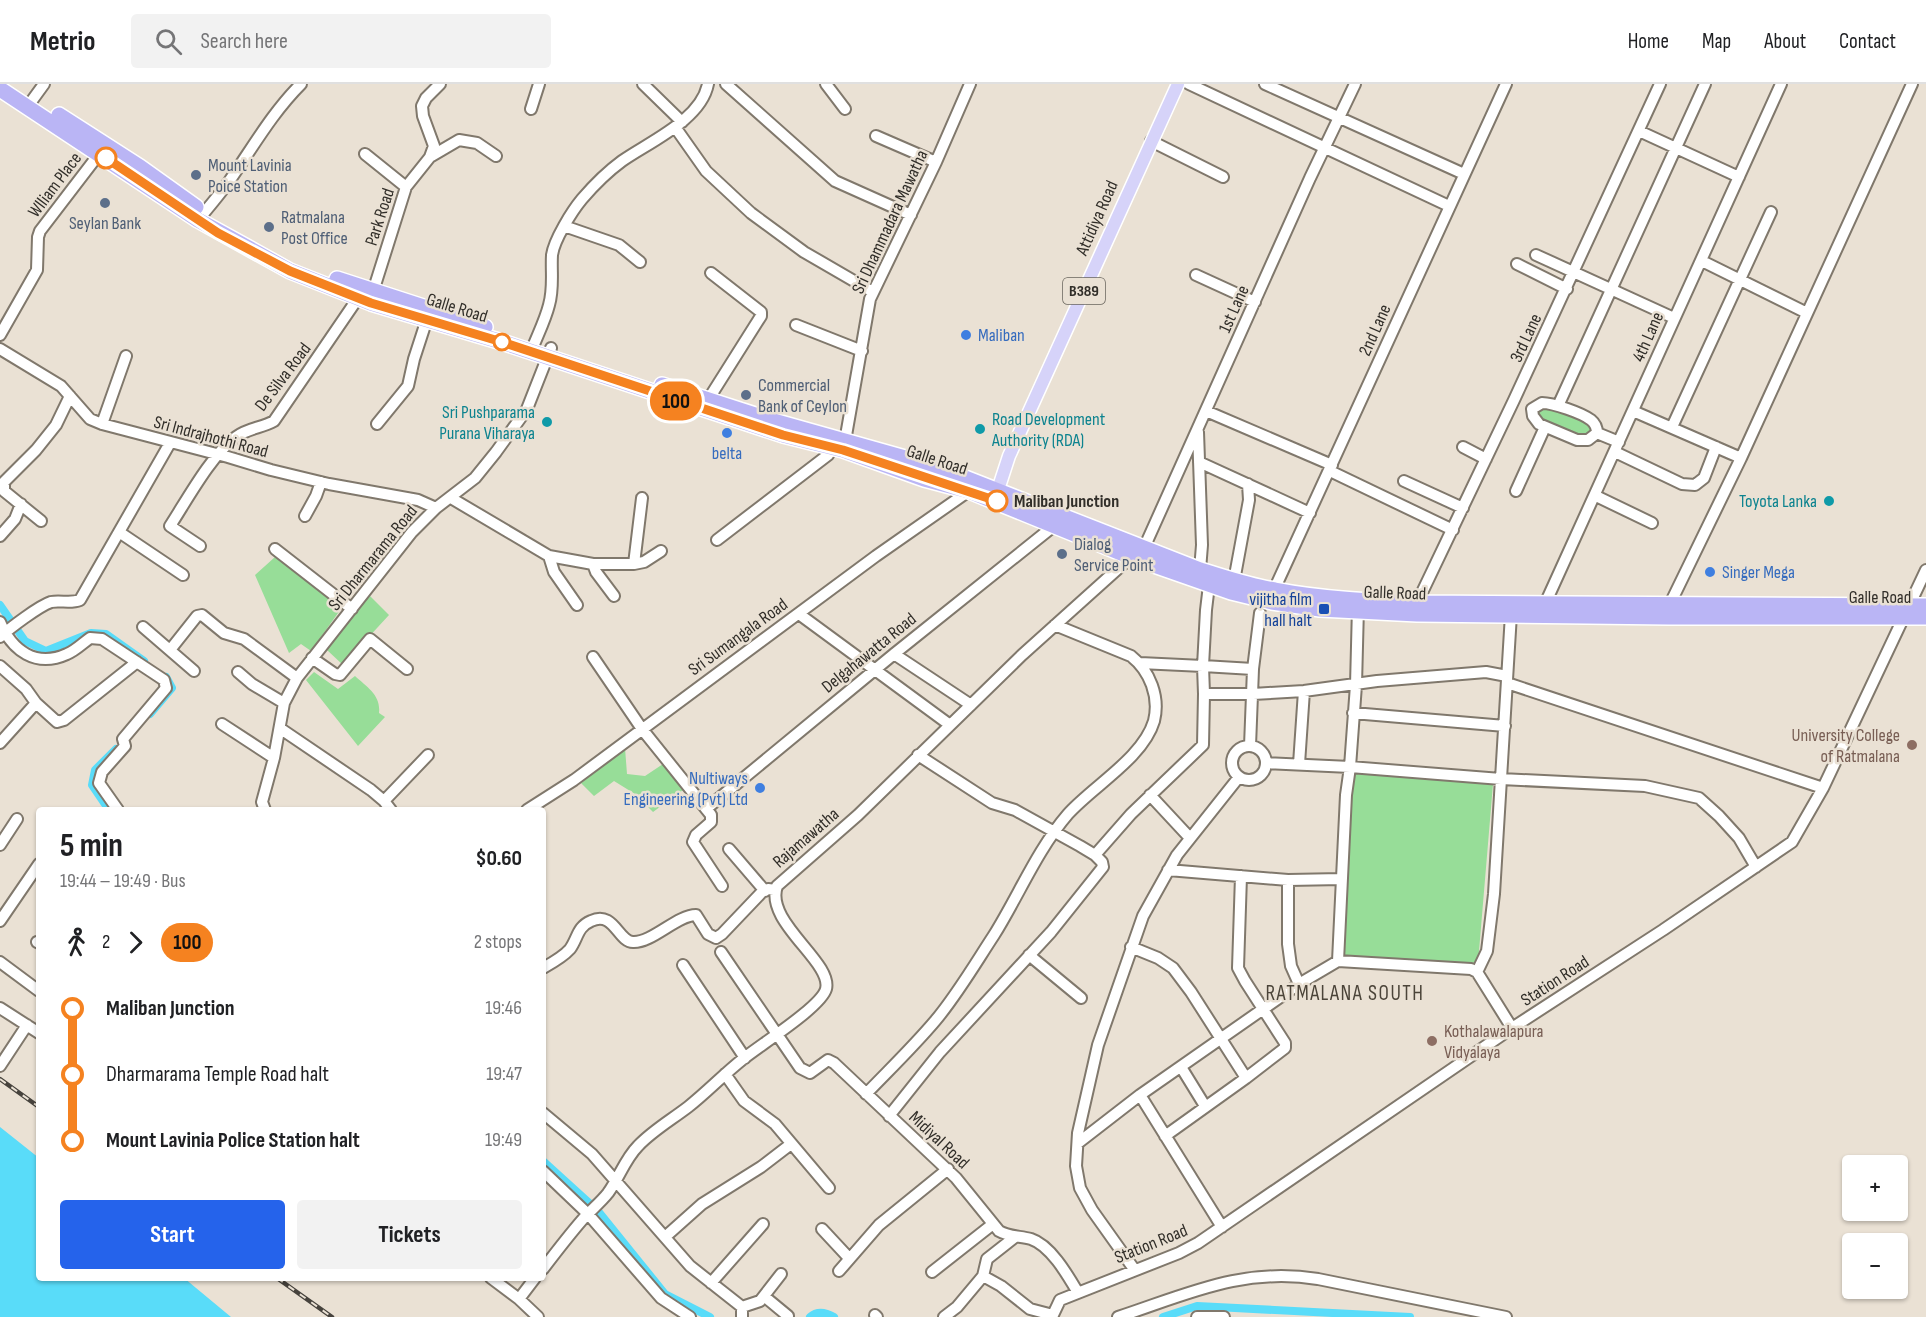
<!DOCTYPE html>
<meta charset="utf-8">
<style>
body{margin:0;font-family:"Sofia Sans Condensed",sans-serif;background:#f2f2f2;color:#202124;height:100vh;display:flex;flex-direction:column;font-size:22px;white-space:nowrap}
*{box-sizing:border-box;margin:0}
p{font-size:20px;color:#757577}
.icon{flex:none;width:33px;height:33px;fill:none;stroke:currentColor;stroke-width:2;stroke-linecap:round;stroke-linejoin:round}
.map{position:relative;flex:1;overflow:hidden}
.details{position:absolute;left:36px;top:723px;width:510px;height:474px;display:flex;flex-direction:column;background:#fff;border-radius:6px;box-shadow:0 2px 4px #0004}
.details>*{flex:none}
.badge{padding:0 12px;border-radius:20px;font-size:21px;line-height:39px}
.buttons{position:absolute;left:1842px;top:1071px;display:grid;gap:12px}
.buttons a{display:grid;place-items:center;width:66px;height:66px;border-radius:6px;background:#fff;box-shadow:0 2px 4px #0004;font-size:30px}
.map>.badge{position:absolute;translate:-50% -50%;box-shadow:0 0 0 3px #fff}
.legs{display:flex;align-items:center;gap:9px;height:66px;padding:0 24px;font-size:20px}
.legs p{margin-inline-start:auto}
.head{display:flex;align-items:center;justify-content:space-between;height:102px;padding:0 24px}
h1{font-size:33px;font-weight:700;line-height:45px}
.button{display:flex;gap:12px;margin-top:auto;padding:12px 24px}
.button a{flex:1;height:69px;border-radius:6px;background:#2563eb;color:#fff;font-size:24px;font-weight:700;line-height:69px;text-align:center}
.button a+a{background:#f2f2f2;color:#202124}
ul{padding:0 24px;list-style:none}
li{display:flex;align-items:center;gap:21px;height:66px;font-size:22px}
li i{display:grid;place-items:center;width:9px;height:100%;margin:0 8px;background:currentColor}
li i::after{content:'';width:15px;height:15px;margin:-8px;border:4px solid;border-radius:50%;background:#fff}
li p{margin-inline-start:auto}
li:first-child i{background:linear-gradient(#0000 50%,currentColor 0)}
li:last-child i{background:linear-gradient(currentColor 50%,#0000 0)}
header{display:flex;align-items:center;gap:36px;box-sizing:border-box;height:84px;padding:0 30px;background:#fff;border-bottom:2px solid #e0e0e0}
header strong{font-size:28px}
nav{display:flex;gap:33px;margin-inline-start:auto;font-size:21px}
.search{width:420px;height:54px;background:#f2f2f2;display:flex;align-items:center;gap:15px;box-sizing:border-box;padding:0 21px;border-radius:6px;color:#757577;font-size:22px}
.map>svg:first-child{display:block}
</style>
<header>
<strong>Metrio</strong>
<div class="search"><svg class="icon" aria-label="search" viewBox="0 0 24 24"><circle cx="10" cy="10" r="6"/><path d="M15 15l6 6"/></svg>Search here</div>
<nav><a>Home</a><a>Map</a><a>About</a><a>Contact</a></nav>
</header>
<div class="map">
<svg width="1926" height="1233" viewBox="0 0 1926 1233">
<rect width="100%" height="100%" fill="#eae1d4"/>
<!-- park -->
<path fill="#97dd98" d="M1543,321l42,15 9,9 -7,9 -46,-16 -6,-12z
M275,473l68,49 -32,45 -10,-7 -12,9 -34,-78z
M368,510l21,21 -46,50 -16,-15z
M314,588l24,17 17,-13c12,11 26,19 24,37l6,4 -27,29 -52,-66z
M625,664l2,26 18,2 18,-12 20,26 -30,22 -18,-18 -21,-13 -20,15 -13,-13z
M1353,685l140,15 -15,179 -137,-6z"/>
<!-- water -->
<path fill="#59dcf9" d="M0,1043l39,31v120h145l47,39h-231z"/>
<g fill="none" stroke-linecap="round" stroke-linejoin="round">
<!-- canal -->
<path stroke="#59dcf9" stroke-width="8" d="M0,521l25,36 21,10 45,-18 15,1 38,27
M150,630l22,-26 -6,-11
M109,726l-17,-25 3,-15 21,-21
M543,1077l55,50 67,83 45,23
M810,1233c8,-7 17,-4 24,0
M1163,1233l34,-11 213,11"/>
<!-- minor casing -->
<g stroke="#80786c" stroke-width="14">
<path id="minor" d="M643,0l39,38
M726,0l109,97 76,34
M826,0l19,25
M1189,0l260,122
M1265,0l199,90
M28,22l16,-22
M531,25l8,-25
M675,43l31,44 45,42 53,39 69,40
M1639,47l100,46
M876,52l60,26
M1151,57l72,36
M365,70l41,33
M430,73l29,-17 18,3 19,13
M198,136c11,-13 22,-26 32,-40 23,-33 42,-67 71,-96
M564,142l55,19 21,17
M1536,171l138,63
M1702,177l105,52
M1517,180l50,25
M1196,191l59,27
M371,214l35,-111 24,-30 4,-11 -11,-30 -1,-10 4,-8 14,-14
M796,241l66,26
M0,251l37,-65 1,-33 2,-6 59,-77
M0,265l61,37 29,33 12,5 126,33 43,13 58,14 89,16 18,8
M531,268c6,-16 14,-31 18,-47 5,-17 2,-33 3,-50 2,-15 20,-44 30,-56 12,-14 25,-27 40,-38 27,-19 79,-41 86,-77
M708,316l53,-84v-4l-50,-39
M1558,322l147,-322
M1532,325l1,7 6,8 38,16h11l9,-7
M1532,325l10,-6c11,0 40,10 49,17 5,4 6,8 6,13
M1206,327l126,54
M1633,327l108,47
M102,340l24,-68
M377,340l31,-38 6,-27 13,-40
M1672,343l99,-215
M1198,348l4,113 -2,25
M1597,349l22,9
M844,363l26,-148 66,-137 34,-78
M1463,363l23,12
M1615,368l67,32 13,1 9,-7 12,-31
M1199,378l111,51
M1330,387l123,59
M1404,397l59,27
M1516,407l29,-64
M1596,412l56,27
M451,414l98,58 44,8h41
M642,414l-8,66 10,-2 17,-11
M305,432l11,-20 5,-14
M41,437l-37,-30v-9l32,-32 20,-25 14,-29
M119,448l64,43
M0,452l15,-17 6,-15
M717,456l111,-85 7,-11
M200,462l-30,-20c17,-26 41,-71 66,-89 12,-9 26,-9 38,-16l84,-123
M1144,464l166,-370 45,-94
M275,465l77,60
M549,472l5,16 23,33
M593,480l3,8 18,24
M1234,497l15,-81 -1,-16
M1209,501l-3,25 -3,56 50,3
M1274,506l232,-506
M1417,519l97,-203 146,-316
M1545,520l236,-520
M1669,522l72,-148 171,-374
M799,530l151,111
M0,538c12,29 36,46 67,32 8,-3 16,-11 23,-16l12,1 62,41 2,8 -43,51 2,7 -23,26 -3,11 19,27
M143,543l51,44
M0,553c10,-9 39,-31 51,-35 10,-2 19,2 29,-2l90,-157
M170,566l27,-34 5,-1 22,18 20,6 53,39
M894,570l77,51
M593,573l49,72 69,86v7l-15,13 -3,7 29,44
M312,574l23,16 5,1 30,-36 37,30
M1140,579l63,3 1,28h49l51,-3 73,-10 109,-9 21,4
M0,582l26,23 10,14 -36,40
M238,588l14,12 32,19
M1507,599l316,105
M36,619l21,19 7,-2 73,-58
M1353,629l152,13
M222,640l52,34
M281,645l90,61 13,11 7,9
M1232 679a17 17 0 1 1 34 0a17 17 0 1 1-34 0Z
M1250,662l3,-77 7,-56
M1266,679l84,4 151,12 144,7 54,12 20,18 20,22 17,29
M1299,680l5,-73
M1150,711l40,43
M384,717l44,-46
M706,725l188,-155 161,-129
M265,726l-3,-8 12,-44 10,-55 13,-25 115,-146 24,-24 39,-30 21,-26 31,-43 24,-61
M527,726l47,-30 302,-224 93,-65
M0,761l17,-26
M729,765l36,42
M1095,771l36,-41 72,-69 1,-51
M1168,786l120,10 54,-1
M1241,792l-3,92 7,13 40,62v5l-39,30
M1288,796v64l3,22 8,18
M0,837l39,-57
M37,858l2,1
M1131,863l27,11 15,10 18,24 55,86 -81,58
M721,868l79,116 10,5 18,-13 6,3 122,115 43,53c10,6 21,5 32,8 19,6 36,35 46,52
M1029,871l52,43
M1338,877l8,-166 4,-28 6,-82 2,-78
M0,878l39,29
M683,881l62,93
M543,884c9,-5 20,-11 27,-19 8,-11 7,-22 21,-28 23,-11 27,21 42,21 19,1 44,-27 63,-27l12,19 8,4 6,-4 40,-42 6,-3 8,1
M1477,888l10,-21 7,-57 17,-280
M0,924l39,25
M0,982l27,-41
M1181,983l24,39
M725,990l19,27 31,23 54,64
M866,1010c23,-24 47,-47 69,-73 22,-26 40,-57 59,-86 25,-40 43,-85 74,-121 25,-28 75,-56 86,-93 6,-24 -4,-50 -23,-65l-76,-31
M1140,1011l82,132
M543,1029l49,41 98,112 52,41v10
M889,1032l51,-64 111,-120 52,-65 -1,-5 -7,-7 -15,-9 -65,-36 -23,-7 -74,-48
M1078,1059l62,-48 159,-111 39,-23 133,8 6,3 35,56
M543,1087l45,43 73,84 29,19
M822,1145l27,29
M665,1153l37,-33 59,-37 30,-23
M543,1185c13,-17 26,-34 40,-50 8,-9 18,-17 25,-26 11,-15 17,-34 30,-47 14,-15 33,-26 50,-39 19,-15 36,-33 55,-48 17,-14 78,-52 83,-70 7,-27 -62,-67 -49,-103l81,-71 164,-160 109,-98
M1134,1185l-42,-59 -12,-22 -4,-22 2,-33 20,-88 45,-129 34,-61 62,-78
M839,1187l40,-46 69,-56
M932,1188l61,-48
M983,1192l4,-17 28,-22
M491,1194l28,21 19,18
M711,1199l52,-59
M765,1213l23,19
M519,1215l16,-21
M742,1223l18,-6 21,-27
M875,1231l2,2
M944,1233l13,-10 26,-31 18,10 29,23 23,6
M1052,1233l8,-17 119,-47 19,-10 314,-215 151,-98 129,-88 31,-54 103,-218
M1118,1233c70,-23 124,-50 200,-38l188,38
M1197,1233h27"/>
</g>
<!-- major casing -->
<g stroke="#fff" stroke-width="15">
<path id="major" d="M995,415l14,-43 169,-372"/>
</g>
<!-- highway casing -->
<g stroke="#fff" stroke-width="18">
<path id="highway" d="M0,5l198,131 92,51 81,32 131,39 281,93 60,15 81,29 45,12 162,66 100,35 41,10 48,7 97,5 252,3h257
M59,31l81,52 56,40
M337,195l148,48
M662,301l115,37 160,45 263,103c24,7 49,16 75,20 47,9 94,11 142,13l509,3"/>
</g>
<!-- minor -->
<use href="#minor" stroke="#fff" stroke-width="10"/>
<!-- major -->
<use href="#major" stroke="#d6d3f9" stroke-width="12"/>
<!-- highway -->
<use href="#highway" stroke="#bab5f5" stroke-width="15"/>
<!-- rail casing -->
<g stroke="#47433d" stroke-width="4.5">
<path id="rail" d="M0,995l39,28
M277,1194l55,39"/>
</g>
<!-- rail -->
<use href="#rail" stroke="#eae1d4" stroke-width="2" stroke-dasharray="7" stroke-linecap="butt"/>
</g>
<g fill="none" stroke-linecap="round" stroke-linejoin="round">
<!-- line-1 casing -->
<g stroke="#fff" stroke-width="14">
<path id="line-1" d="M106,74l112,75 72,38 81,32 131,39 281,93 60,15 154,51"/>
</g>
<!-- line-1 -->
<use href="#line-1" stroke="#f58220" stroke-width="9"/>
</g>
<!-- markers -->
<g fill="#fff" stroke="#f58220" stroke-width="3">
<circle cx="106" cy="74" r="10"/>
<circle cx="502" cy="258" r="8"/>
<circle cx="997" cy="417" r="10"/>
</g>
<g fill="#5c6f8a" stroke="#eae1d4" stroke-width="2">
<circle cx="196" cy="91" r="6"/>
<circle cx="105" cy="119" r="6"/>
<circle cx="269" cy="143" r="6"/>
<circle cx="746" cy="311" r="6"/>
<circle cx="1062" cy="470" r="6"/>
</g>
<g fill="#3f7fe0" stroke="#eae1d4" stroke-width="2">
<circle cx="966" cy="251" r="6"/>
<circle cx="727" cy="349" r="6"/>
<circle cx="1710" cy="488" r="6"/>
<circle cx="760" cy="704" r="6"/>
</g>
<g fill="#0f9aa8" stroke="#eae1d4" stroke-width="2">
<circle cx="547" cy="338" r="6"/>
<circle cx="980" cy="345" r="6"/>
<circle cx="1829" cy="417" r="6"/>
</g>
<rect fill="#1a4fb4" stroke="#eae1d4" stroke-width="2" x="1318" y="519" width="12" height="12" rx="3"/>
<g fill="#8d6e63" stroke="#eae1d4" stroke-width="2">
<circle cx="1912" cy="661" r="6"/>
<circle cx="1432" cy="957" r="6"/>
</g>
<g text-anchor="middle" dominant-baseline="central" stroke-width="5" stroke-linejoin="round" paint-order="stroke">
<!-- shield labels -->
<rect fill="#eae1d4" stroke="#68645c" stroke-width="1.5" x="1063" y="194" width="42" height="26" rx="4.5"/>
<g font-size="16" font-weight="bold" fill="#312e29">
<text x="1084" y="207">B389</text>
</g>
<!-- service labels -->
<g font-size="18" fill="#4e5e75" stroke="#eae1d4" text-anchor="start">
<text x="208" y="81">Mount Lavinia<tspan x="208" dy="21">Poice Station</tspan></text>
<text x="281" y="133">Ratmalana<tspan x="281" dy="21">Post Office</tspan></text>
<text x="105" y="139" text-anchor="middle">Seylan Bank</text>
<text x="758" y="301">Commercial<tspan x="758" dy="21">Bank of Ceylon</tspan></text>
<text x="1074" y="460">Dialog<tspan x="1074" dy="21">Service Point</tspan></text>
</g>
<!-- street labels -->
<g font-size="18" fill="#312e29" stroke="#eae1d4">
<text transform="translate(55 101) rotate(-53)">Wlliam Place</text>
<text transform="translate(380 133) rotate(-72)">Park Road</text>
<text transform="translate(1097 134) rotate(-66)">Attidiya Road</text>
<text transform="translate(890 138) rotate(-65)">Sri Dhammadara Mawatha</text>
<text transform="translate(457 224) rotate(17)">Galle Road</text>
<text transform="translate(1234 225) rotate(-66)">1st Lane</text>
<text transform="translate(1375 246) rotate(-66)">2nd Lane</text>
<text transform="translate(1648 253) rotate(-66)">4th Lane</text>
<text transform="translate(1526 254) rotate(-65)">3rd Lane</text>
<text transform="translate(283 293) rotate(-53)">De Silva Road</text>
<text transform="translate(211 353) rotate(15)">Sri Indrajhothi Road</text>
<text transform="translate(937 376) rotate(18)">Galle Road</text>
<text transform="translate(373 474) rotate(-51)">Sri Dharmarama Road</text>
<text transform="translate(1395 509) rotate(2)">Galle Road</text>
<text x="1880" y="513">Galle Road</text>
<text transform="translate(738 553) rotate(-36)">Sri Sumangala Road</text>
<text transform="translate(869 569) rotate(-39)">Delgahawatta Road</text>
<text transform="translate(806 754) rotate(-41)">Rajamawatha</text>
<text transform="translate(1555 897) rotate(-33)">Station Road</text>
<text transform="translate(939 1056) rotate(43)">Midiyal Road</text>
<text transform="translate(1151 1160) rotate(-22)">Station Road</text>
</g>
<!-- shop labels -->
<g font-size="18" fill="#366cbe" stroke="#eae1d4" text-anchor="start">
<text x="978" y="251">Maliban</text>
<text x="727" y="369" text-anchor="middle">belta</text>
<text x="1722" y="488">Singer Mega</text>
<text x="748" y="694" text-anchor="end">Nultiways<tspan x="748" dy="21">Engineering (Pvt) Ltd</tspan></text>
</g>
<!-- culture labels -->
<g font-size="18" fill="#0d838f" stroke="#eae1d4" text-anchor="end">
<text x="535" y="328">Sri Pushparama<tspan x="535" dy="21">Purana Viharaya</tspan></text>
<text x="992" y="335" text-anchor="start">Road Development<tspan x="992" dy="21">Authority (RDA)</tspan></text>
<text x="1817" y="417">Toyota Lanka</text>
</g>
<!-- stop labels -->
<g font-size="18" font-weight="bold" fill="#312e29" stroke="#eae1d4" text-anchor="start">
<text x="1014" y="417">Maliban Junction</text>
</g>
<!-- transit labels -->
<g font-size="18" fill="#164399" stroke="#eae1d4" text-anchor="end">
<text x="1312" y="515">vijitha film<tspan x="1312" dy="21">hall halt</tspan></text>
</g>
<!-- education labels -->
<g font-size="18" fill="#785e54" stroke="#eae1d4" text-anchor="end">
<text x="1900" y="651">University College<tspan x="1900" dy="21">of Ratmalana</tspan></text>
<text x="1444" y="947" text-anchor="start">Kothalawalapura<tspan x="1444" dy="21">Vidyalaya</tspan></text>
</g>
<!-- quarter labels -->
<g font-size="21" letter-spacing="1.5" fill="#4b4439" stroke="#eae1d4">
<text x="1345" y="909">RATMALANA SOUTH</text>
</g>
</g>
</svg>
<div class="buttons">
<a>+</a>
<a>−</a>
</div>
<b class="badge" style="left:676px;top:317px;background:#f58220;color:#111">100</b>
<section class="details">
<div class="head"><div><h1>5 min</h1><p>19:44 – 19:49 · Bus</p></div><b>$0.60</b></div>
<div class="legs"><svg class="icon" aria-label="walk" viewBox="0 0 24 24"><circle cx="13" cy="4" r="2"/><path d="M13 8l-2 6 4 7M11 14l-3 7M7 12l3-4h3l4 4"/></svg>2<svg class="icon" aria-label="forward" viewBox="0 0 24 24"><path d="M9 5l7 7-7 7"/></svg><b class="badge" style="background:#f58220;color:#111">100</b><p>2 stops</p></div>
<ul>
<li><i style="color:#f58220"></i><b>Maliban Junction</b><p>19:46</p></li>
<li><i style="color:#f58220"></i><span>Dharmarama Temple Road halt</span><p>19:47</p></li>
<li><i style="color:#f58220"></i><b>Mount Lavinia Police Station halt</b><p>19:49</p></li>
</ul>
<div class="button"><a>Start</a><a>Tickets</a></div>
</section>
</div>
